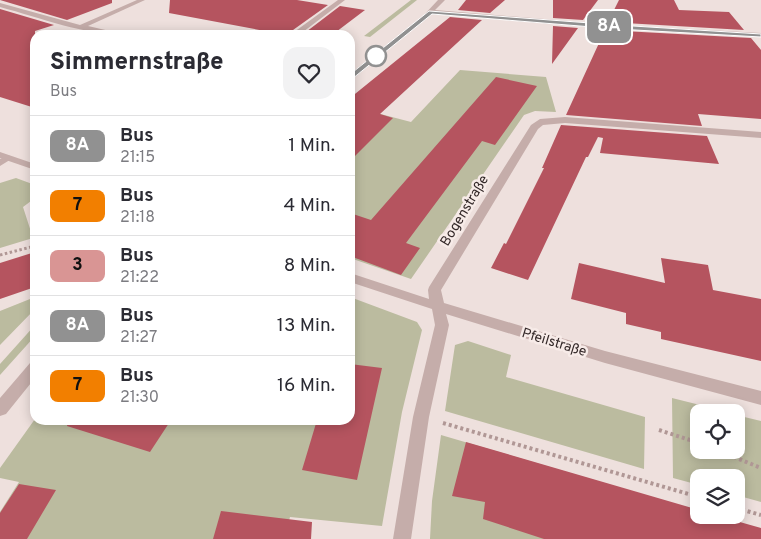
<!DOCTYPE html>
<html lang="de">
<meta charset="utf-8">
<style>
body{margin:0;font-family:Overpass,sans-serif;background:#f2f2f3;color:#2b2b33;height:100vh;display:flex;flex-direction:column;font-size:19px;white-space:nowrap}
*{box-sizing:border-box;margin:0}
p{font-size:16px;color:#7c7c81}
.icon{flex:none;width:28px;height:28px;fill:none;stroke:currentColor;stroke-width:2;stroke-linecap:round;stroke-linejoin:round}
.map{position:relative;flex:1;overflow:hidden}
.side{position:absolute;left:30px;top:30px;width:325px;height:395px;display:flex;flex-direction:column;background:#fff;border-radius:15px;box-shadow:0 2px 12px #0003}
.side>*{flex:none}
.badge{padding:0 10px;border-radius:8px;font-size:18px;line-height:32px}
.controls{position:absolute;left:690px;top:404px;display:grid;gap:10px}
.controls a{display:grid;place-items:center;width:55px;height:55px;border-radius:10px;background:#fff;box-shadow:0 2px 12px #0003;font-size:25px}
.map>.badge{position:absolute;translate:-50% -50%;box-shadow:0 0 0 2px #fff}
.round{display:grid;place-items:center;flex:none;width:52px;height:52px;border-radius:15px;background:#f2f2f3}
.head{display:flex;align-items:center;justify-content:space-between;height:85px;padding:0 20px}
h1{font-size:24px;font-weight:800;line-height:38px}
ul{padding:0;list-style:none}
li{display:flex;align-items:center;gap:15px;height:60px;padding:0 20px;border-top:1px solid #e1e1e2}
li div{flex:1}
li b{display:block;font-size:19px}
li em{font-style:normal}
li .badge{min-width:55px;font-weight:700;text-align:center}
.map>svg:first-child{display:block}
</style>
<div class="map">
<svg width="761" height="539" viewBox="0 0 761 539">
<rect width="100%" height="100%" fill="#eee0dd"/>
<!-- green -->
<path fill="#bbbb9f" d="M411,0h6l-47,37 -6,-1z
M460,70l86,7 10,35 -21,-1 -11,4 -113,164 -61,-21v-152l61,16z
M16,178l19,7v13l-12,9 10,31 -33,10v-65z
M35,297v12l-35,36v-34z
M350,297l67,25 5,8 -20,82 -20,114 -92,-9 -6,22h-284v-27l19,-30 -19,-4v-10l35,-49 315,1z
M35,325v11l-35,39v-11z
M468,341l43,14 -5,22 139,40 -1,52 -199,-58 10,-66z
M672,398l56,14h-29v38h37v-35l25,6v81l-25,-7v-17h-37v7l-26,-7z
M441,435l258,76v4l62,14v10h-331l2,-38z"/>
<!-- building -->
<path fill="#b5545f" d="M0,0h112v3l-45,17z
M170,0h127l31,5 -42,30 -117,-22z
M466,0h39l-15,13 -32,-3z
M553,0h45l-15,20 -30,-2z
M619,0h55l5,10 50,2 15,18 -136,-8z
M340,6l25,4 -33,25h-30z
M0,9l54,16 -19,6v77l-35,-11z
M450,17l32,3 -102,94 13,4 -43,43v-63z
M553,26l25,2 -26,36z
M605,30l146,8 10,12v69l-63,-5 4,12 -136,-11z
M496,77l41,9 -42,59 -13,-4 -76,102 14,5 -19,27 -51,-19v-43l21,7z
M561,125l146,11 12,28 -119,-11 3,-15 -5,-1 -10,20h-2l-58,123 -37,-12 13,-25 2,1 38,-76h-2z
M35,252v35l-35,12v-36z
M661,258l47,7 5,25 48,9v62l-100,-22v-7l-35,-8v-11l-55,-14 8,-36 86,20z
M350,364l32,4 -25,112 -55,-10 15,-50h33z
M68,420h103l-21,32 -83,-26z
M466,442l233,68v5h16l46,13v11h-217l-61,-20 2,-17 -33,-6z
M19,484l37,6 -29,49h-27v-26z
M221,511l91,11 -1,17h-98z"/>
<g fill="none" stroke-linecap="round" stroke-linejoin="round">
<!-- path-far1 -->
<path stroke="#b09795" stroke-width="3" stroke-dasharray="2.5 2.5" stroke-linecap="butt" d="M0,255l35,-9"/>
<!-- path -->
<path stroke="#b09795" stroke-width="4" stroke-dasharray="3 3" stroke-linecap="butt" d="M443,423l256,74
M659,430l40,13
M717,450l44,18
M736,508l25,7"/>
<!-- lane -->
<path fill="#c5adaa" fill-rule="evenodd" d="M8,155l5,3 -13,8v-7z"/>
<!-- street -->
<path fill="#c5adaa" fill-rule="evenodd" d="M137,0h8l-57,26 39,9c-43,0 -86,-17 -127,-28v-4l80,22z
M338,0h7l-46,35h-9z
M438,0h7l-10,10 182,15 144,8v4l-144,-8 -185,-15 -82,66v-6l73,-58z
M565,117l196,15v6l-196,-15 -22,2 -5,4 -97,161 3,13 161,48 156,40v14l-156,-42 -159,-49 3,11 -20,92 -18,122h-18l20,-122 22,-92 -3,-16 -82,-27v-9l79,26 -1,-9 1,-3 102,-162 9,-6z
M0,152l35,12v6l-35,-12z
M35,361v17l-29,36 -6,2v-18l30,-35z"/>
</g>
<!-- line -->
<path fill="#919191" stroke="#fff" d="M429,11l188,14 144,9v3l-144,-8 -185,-15 -80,65h-4v-3z"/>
<!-- markers -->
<circle fill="#fff" stroke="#919191" stroke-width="2.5" cx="376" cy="56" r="10"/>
<g text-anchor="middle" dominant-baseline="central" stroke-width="5" stroke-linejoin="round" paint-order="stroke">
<!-- street labels -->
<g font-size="14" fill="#342929" stroke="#f7ebe8">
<text transform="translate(465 211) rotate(-59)">Bogenstraße</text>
<text transform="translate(554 343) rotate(17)">Pfeilstraße</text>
</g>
</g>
</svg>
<div class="controls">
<a><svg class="icon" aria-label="locate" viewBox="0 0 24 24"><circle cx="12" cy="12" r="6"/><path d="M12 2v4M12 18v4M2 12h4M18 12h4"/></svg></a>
<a><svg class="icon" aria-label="layers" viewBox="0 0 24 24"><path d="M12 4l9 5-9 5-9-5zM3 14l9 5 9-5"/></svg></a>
</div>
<b class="badge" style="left:609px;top:27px;background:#919191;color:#fff">8A</b>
<section class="side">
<div class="head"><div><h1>Simmernstraße</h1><p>Bus</p></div><a class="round"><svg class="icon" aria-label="heart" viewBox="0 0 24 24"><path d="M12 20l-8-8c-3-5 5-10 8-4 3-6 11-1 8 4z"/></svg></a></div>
<ul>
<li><span class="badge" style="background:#919191;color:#fff">8A</span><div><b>Bus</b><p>21:15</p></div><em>1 Min.</em></li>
<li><span class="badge" style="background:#f27f00;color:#111">7</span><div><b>Bus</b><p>21:18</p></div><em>4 Min.</em></li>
<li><span class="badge" style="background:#d99594;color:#111">3</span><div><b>Bus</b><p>21:22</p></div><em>8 Min.</em></li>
<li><span class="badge" style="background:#919191;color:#fff">8A</span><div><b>Bus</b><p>21:27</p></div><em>13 Min.</em></li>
<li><span class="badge" style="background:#f27f00;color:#111">7</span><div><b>Bus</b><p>21:30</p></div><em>16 Min.</em></li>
</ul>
</section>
</div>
